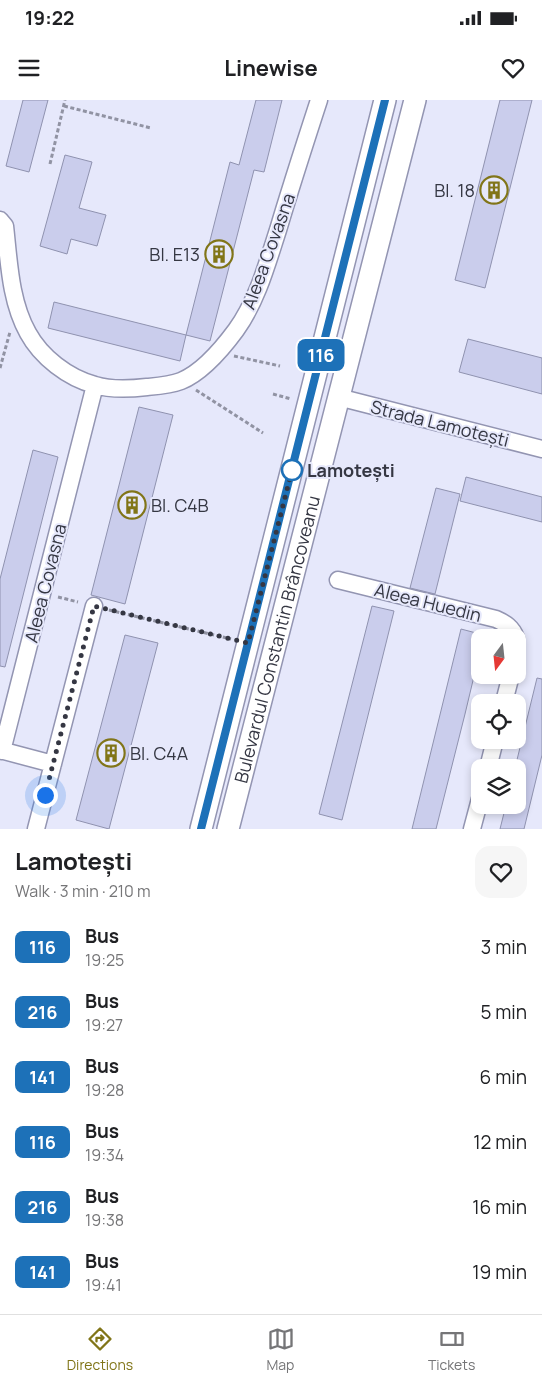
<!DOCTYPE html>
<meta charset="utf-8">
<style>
body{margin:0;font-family:Manrope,sans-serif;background:#f6f6f6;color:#202124;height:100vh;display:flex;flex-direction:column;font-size:19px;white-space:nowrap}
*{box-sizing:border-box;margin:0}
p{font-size:16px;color:#757577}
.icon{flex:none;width:28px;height:28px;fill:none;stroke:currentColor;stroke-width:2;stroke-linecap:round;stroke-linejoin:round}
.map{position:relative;height:729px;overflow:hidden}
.side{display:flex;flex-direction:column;background:#fff;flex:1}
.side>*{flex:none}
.badge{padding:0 10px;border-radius:8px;font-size:18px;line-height:32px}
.needle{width:32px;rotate:195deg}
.controls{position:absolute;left:471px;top:529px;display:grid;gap:10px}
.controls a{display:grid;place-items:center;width:55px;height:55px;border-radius:10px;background:#fff;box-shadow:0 2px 8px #0003;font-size:25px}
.you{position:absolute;width:25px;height:25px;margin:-12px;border:4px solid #fff;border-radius:50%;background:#1a73e8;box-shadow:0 0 0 8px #1a73e833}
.map>.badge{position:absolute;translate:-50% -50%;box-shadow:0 0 0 2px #fff}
.round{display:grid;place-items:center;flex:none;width:52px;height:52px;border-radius:15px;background:#f6f6f6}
.head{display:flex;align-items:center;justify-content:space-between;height:85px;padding:0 15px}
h1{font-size:24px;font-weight:700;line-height:38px}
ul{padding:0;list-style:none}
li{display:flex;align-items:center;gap:15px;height:65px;padding:0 15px}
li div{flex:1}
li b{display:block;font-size:19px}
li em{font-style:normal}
li .badge{min-width:55px;font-weight:700;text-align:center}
.status{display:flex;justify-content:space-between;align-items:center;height:35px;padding:0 25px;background:#fff;direction:ltr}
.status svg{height:14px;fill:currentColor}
header{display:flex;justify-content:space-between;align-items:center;height:65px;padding:0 15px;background:#fff;font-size:22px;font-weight:700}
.tabs{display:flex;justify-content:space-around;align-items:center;height:70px;border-top:1px solid #e0e0e0;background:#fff;font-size:14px;color:#757577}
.tabs a{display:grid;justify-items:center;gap:2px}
.tabs .on{color:#817518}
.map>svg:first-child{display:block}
</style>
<div class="status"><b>19:22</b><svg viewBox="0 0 49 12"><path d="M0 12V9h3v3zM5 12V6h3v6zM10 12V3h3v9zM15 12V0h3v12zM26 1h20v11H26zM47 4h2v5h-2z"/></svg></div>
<header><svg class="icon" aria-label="menu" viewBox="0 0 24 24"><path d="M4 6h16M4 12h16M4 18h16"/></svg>Linewise<svg class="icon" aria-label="heart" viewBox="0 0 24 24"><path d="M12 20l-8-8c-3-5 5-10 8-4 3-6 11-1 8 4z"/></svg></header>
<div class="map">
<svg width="542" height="729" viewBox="0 0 542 729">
<rect width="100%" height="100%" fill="#e6e8fb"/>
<!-- building -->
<path fill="#cacdec" stroke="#8f92af" d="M23,0h25l-19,72 -23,-6z
M256,0h26l-18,72 -10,-2 -44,171 -24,-6 44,-173 9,3z
M500,0h32l-47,188 -30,-8z
M65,55l27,7 -13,46 27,7 -9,31 -26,-7 -4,15 -27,-8z
M54,202l132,33 -6,26 -132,-33z
M468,239l74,19v36l-83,-22z
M139,307l34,8 -48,189 -34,-9z
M33,350l25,7 -53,210 -5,-1v-87z
M466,377l76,20v25l-82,-21z
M436,388l24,6 -25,100 -25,-6z
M372,506l22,5 -52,209 -23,-6z
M461,529l19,5v17l-15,63 -29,115h-24z
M125,535l33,8 -49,186 -33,-9z
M537,578l5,1v76l-18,74h-24l6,-24h12v-37h-3z"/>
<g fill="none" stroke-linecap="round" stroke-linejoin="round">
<!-- minor casing -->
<g stroke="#9395b2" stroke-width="19">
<path id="minor" d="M0,120l5,6c4,35 5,75 23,107 13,24 40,45 67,52 16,5 35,4 52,2 11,-1 24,-2 34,-6 22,-9 41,-32 55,-51 21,-29 31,-66 42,-100 13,-44 27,-87 41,-130
M338,297l204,52
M338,480l158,39c9,4 16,8 20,19
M504,602l7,-27
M0,650l53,14
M2,651l93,-366
M488,668l7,-28
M36,729l58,-223
M472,729l8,-30"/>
</g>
<!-- major casing -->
<g stroke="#9395b2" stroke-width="24">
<g id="major">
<path d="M201,729l184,-729"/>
<path id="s1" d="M228,729l187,-729"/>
</g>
</g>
<!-- path -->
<path stroke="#9193a3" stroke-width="3" stroke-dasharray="4 2.5" stroke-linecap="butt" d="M64,6l87,22
M50,64l15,-64
M234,256l46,10
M0,268l10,-36
M196,290l67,43
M273,294l18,5
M58,497l20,5
M109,510l122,29"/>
<!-- minor -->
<use href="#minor" stroke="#fff" stroke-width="16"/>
<!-- major -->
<use href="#major" stroke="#fff" stroke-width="21"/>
</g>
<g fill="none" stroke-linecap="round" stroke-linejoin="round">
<!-- line casing -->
<g stroke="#fff" stroke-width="11">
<path id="line" d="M201,729l184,-729"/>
</g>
<!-- line -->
<use href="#line" stroke="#1d71b8" stroke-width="8"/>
<!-- walk -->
<path stroke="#353743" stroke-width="5" stroke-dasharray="0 9" d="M45,695l49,-189 154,37 44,-173"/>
</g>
<!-- icons -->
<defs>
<g id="building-ring" transform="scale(1.4375)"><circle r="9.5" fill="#e6e8fb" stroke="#817518" stroke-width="1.5"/><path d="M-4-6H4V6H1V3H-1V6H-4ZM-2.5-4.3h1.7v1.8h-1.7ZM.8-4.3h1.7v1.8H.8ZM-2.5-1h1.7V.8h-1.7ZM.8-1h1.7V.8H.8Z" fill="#817518"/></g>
</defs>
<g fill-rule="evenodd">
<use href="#building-ring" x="494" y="90"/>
<use href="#building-ring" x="219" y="154"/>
<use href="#building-ring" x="132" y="405"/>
<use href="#building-ring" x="111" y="653"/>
</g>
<!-- markers -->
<circle fill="#fff" stroke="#1d71b8" stroke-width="2.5" cx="292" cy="370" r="10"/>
<g text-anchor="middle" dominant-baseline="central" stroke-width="4" stroke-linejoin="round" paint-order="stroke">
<!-- poi labels -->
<g font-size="18" fill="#353743" stroke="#e6e8fb" text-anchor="end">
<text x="475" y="90">Bl. 18</text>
<text x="200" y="154">Bl. E13</text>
<text x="151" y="405" text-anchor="start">Bl. C4B</text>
<text x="130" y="653" text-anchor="start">Bl. C4A</text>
</g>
<!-- street labels -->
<g font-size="18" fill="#353743" stroke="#e6e8fb">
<text transform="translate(268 151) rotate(-70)">Aleea Covasna</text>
<text transform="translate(440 323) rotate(14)">Strada Lamotești</text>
<text transform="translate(45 483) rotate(-76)">Aleea Covasna</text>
<text transform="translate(428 502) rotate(14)">Aleea Huedin</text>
<text stroke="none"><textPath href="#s1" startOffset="196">Bulevardul Constantin Brâncoveanu</textPath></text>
</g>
<!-- stop labels -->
<g font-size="18" font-weight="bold" fill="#353743" stroke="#e6e8fb" text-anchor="start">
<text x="307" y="370">Lamotești</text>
</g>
</g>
</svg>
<div class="controls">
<a><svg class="needle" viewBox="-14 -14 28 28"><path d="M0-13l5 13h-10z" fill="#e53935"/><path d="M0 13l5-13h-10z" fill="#757577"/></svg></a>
<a><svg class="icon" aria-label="locate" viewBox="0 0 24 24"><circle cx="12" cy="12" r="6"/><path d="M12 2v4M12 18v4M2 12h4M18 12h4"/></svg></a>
<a><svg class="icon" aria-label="layers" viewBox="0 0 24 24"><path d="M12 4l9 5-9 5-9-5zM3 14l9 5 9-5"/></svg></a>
</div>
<div class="you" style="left:45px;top:695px"></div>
<b class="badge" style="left:321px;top:255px;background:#1d71b8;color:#fff">116</b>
</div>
<section class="side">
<div class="head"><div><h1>Lamotești</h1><p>Walk · 3 min · 210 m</p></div><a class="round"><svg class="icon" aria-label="heart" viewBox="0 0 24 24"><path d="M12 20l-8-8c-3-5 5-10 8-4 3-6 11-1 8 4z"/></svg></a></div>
<ul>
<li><span class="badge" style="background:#1d71b8;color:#fff">116</span><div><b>Bus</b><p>19:25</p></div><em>3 min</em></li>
<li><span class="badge" style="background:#1d71b8;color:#fff">216</span><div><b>Bus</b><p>19:27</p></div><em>5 min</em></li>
<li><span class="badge" style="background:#1d71b8;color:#fff">141</span><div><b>Bus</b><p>19:28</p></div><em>6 min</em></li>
<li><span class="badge" style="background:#1d71b8;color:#fff">116</span><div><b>Bus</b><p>19:34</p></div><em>12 min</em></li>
<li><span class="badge" style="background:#1d71b8;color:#fff">216</span><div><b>Bus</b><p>19:38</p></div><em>16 min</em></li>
<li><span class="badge" style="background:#1d71b8;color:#fff">141</span><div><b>Bus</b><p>19:41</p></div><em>19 min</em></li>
</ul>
</section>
<nav class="tabs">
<a class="on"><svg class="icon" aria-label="directions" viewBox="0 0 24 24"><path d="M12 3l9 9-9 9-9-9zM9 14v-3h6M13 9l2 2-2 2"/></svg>Directions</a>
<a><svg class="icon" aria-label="map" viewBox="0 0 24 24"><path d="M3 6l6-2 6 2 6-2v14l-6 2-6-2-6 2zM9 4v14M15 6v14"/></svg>Map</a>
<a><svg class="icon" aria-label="tickets" viewBox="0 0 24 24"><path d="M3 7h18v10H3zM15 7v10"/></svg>Tickets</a>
</nav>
